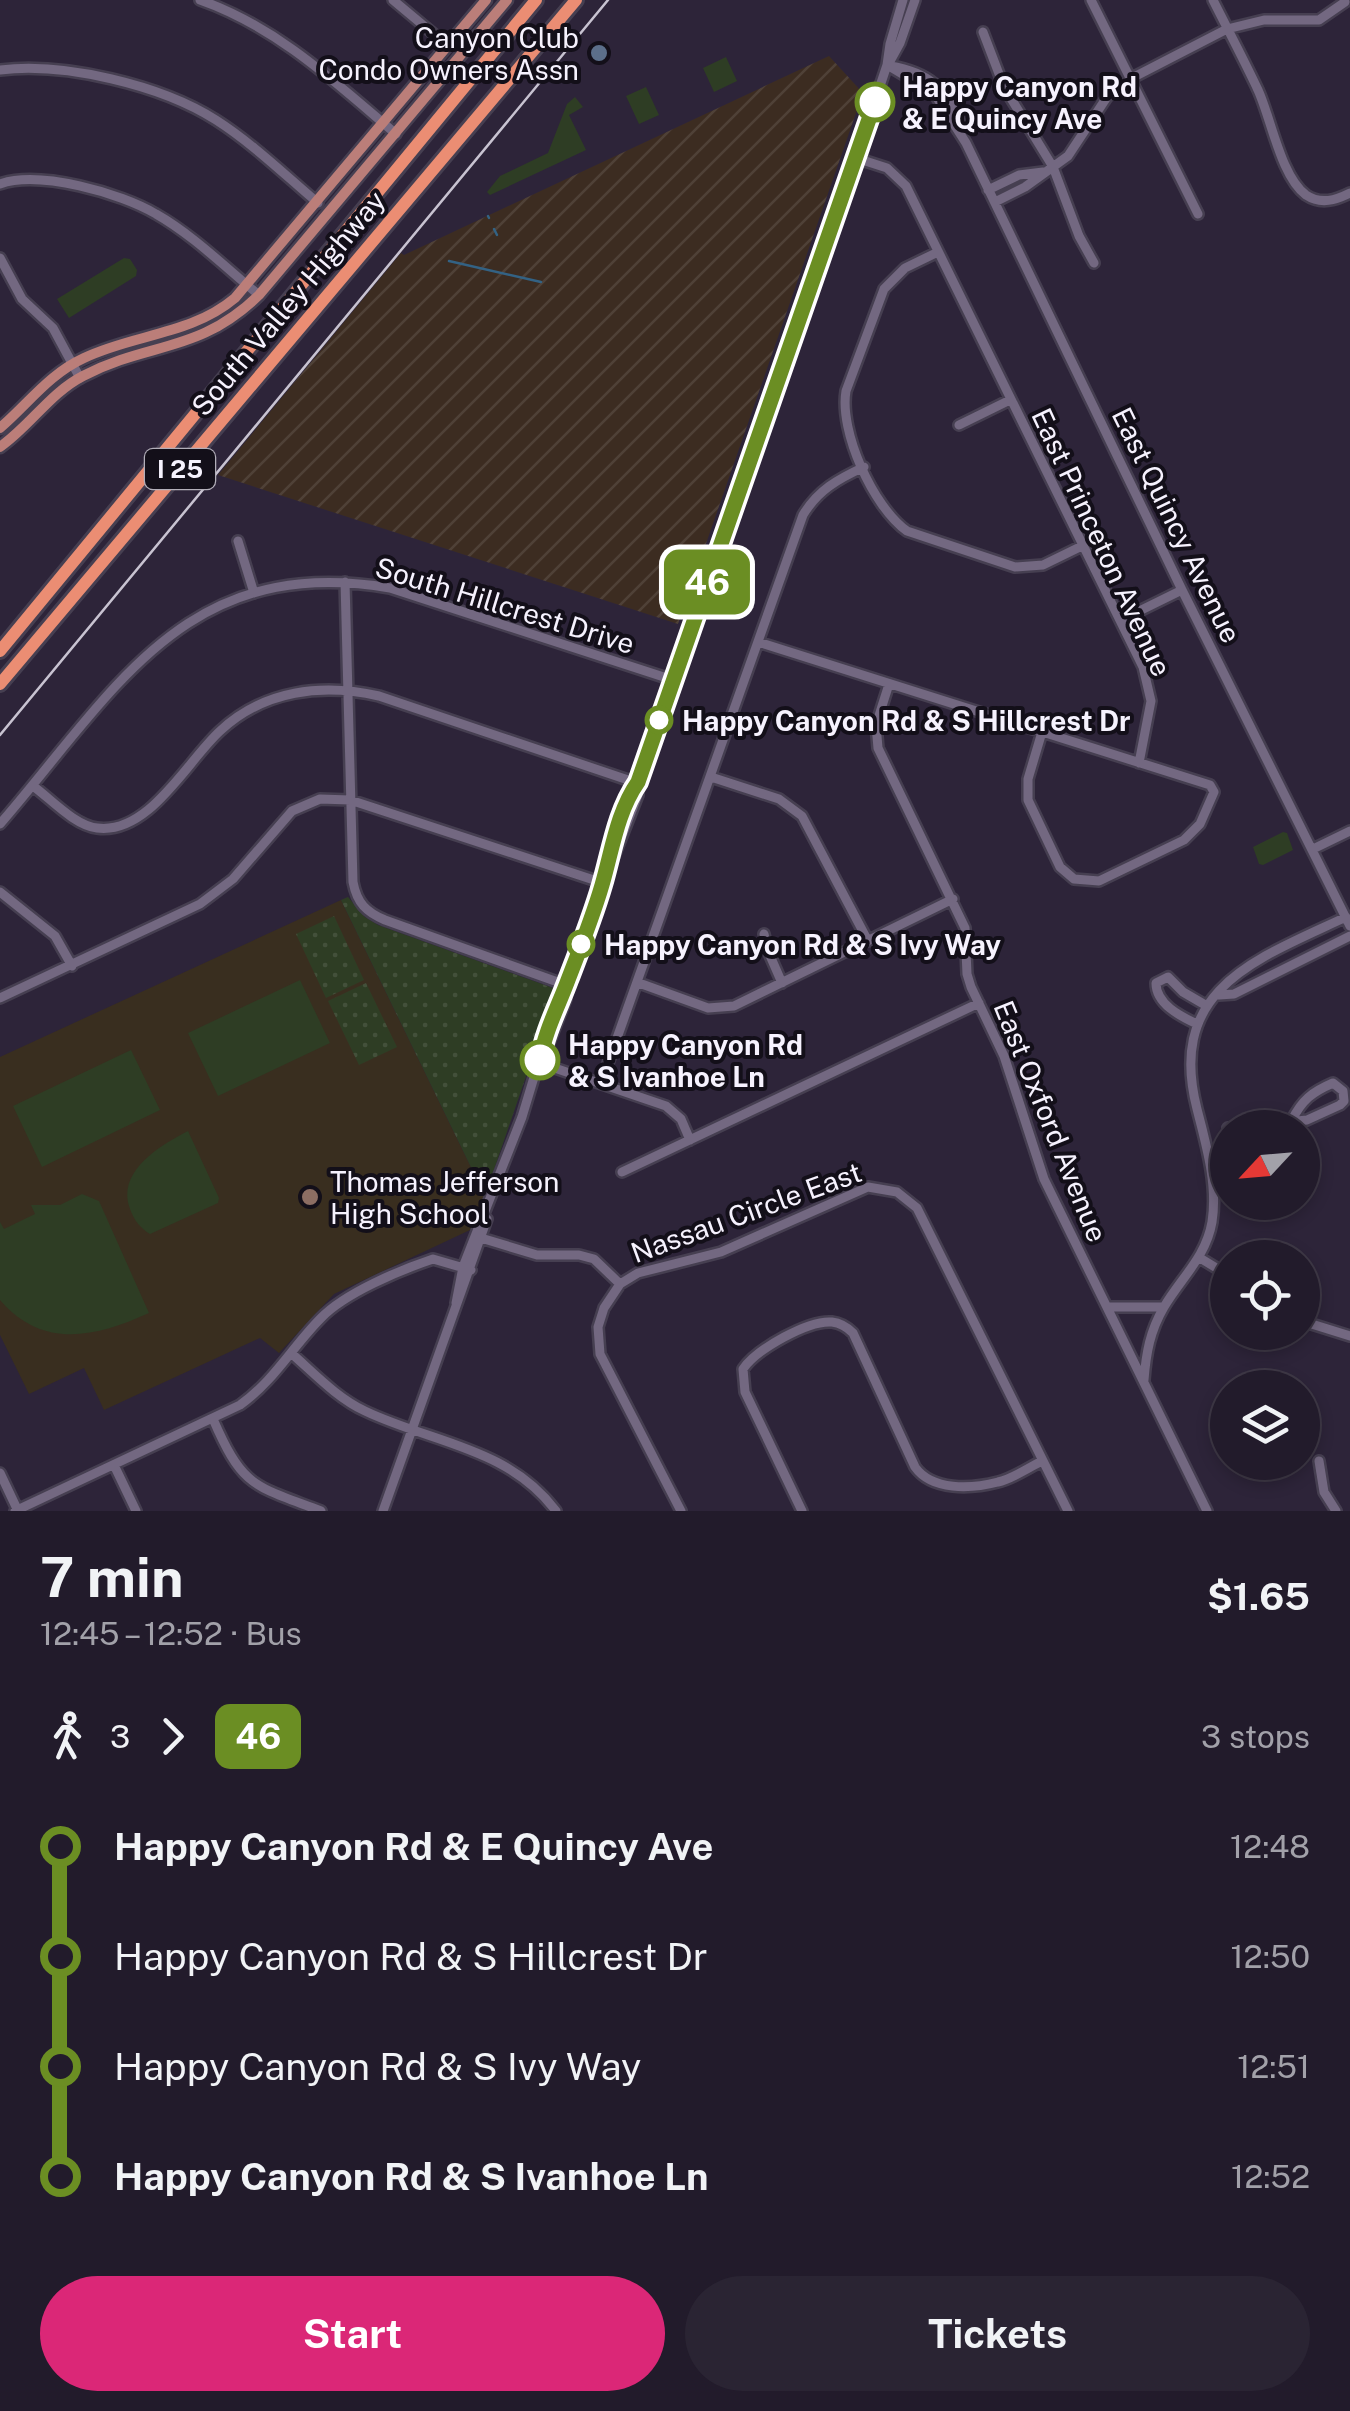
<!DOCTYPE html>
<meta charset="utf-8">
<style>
body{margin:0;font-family:"Public Sans",sans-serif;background:#2a2433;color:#f1f3f6;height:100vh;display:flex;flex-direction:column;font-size:38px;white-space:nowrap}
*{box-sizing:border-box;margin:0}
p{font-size:32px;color:#a2a1a9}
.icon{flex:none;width:55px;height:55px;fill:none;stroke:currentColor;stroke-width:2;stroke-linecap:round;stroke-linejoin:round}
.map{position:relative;height:1511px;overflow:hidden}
.side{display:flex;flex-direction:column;background:#221b2b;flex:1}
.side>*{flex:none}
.badge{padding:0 20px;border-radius:15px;font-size:35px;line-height:65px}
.needle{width:65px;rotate:244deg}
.buttons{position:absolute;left:1210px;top:1110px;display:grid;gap:20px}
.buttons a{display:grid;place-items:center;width:110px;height:110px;border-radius:50%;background:#221b2b;box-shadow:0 5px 15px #0003,0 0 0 2px #3f3947;font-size:50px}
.map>.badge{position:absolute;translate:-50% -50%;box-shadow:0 0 0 5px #fff}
.legs{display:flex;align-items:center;gap:15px;height:110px;padding:0 40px;font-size:32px}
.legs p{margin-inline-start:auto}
.headline{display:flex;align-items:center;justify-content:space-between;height:170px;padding:0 40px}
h1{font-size:55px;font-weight:700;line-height:75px}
.primary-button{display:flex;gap:20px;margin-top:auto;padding:20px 40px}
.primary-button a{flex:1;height:115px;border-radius:60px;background:#db2777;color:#fff;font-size:40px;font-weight:700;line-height:115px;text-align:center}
.primary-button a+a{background:#2a2433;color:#f1f3f6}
ul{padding:0 40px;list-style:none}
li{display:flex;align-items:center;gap:35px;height:110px;font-size:38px}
li i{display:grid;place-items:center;width:15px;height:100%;margin:0 12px;background:currentColor}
li i::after{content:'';width:25px;height:25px;margin:-12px;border:8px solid;border-radius:50%;background:#221b2b}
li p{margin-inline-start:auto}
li:first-child i{background:linear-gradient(#0000 50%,currentColor 0)}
li:last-child i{background:linear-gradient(currentColor 50%,#0000 0)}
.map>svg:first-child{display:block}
</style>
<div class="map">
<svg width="1350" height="1511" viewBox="0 0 1350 1511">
<defs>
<pattern id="industrial-furrows" width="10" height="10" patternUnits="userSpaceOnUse" patternTransform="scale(2.5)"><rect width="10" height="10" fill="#3c2c21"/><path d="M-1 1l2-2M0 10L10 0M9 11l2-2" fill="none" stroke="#4f4137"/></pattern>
<pattern id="park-dots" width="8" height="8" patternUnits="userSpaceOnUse" patternTransform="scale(2.5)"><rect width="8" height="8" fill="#2e3d24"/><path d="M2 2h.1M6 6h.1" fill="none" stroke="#43503a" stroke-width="1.8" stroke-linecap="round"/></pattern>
</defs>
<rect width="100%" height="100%" fill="#2d2439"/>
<!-- industrial -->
<path fill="url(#industrial-furrows)" d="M829,56l34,37 -185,531 -460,-149 183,-222 3,2z"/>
<!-- education -->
<path fill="#392e1f" d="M341,900l144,296 -15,34 -136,64 -55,59 -19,-15 -156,72 -20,-42 -55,26 -29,-59v-278z"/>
<!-- green -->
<path fill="#2e3d24" d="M726,57l11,24 -23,11 -11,-24z
M646,87l13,28 -20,9 -13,-28z
M575,97l8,10 -14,8 17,35 -96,45 -3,-3 13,-16 48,-23 19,-49z
M124,258l6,1 7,11 -1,6 -67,42 -12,-19z
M1283,832l4,1 6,17 -30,15 -4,-1 -6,-17z
M300,980l30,63 -112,53 -30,-63z
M131,1050l29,60 -118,57 -29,-61z
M188,1131l31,67 -1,5 -68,31c-10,-6 -16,-14 -20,-25 -14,-37 29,-63 58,-78z
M82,1194l17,7 50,112c-53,24 -106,37 -149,-13v-78l4,7 31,-15 -4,-9h29z"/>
<!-- park -->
<path fill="url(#park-dots)" d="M348,897l17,20 13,8 178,64 -71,207 -144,-296z
M334,916l30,64 -38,18 -30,-64z
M366,983l31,64 -38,18 -31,-64z"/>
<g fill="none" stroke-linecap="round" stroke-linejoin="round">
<!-- stream -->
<path stroke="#336284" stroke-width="2.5" d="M488,216l1,2
M494,229l3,6
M449,261l92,21"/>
<!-- minor casing -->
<g stroke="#463f51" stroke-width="14">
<path id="minor" d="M200,0c77,27 135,82 196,134
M393,0l55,46
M1091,0l107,214
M1213,0c15,30 31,60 45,90 13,28 23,87 48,105 15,10 30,5 44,-2
M983,32l21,55 49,80 26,69 15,27
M889,63l11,-20 15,-43
M887,65l47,28 32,50 216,447 168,336
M890,66c38,6 58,23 71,60
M0,70c64,-8 161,15 216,50 36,23 69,55 102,83
M856,158l31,10 19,18 237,481 8,34 -12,62
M0,184c39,-14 121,9 156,30 37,21 70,54 103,81
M988,190l31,-15 24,-3
M995,202l30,-15 43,-31 39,-59 25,-19 95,-49 37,-9h55l26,-18
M938,252l-33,16 -21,21 -38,102c-7,40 27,116 61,140l108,36 28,-2 41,-20
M0,258l22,41 31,29 27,50
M959,425l51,-25
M238,541l16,52
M345,582l8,300c4,21 13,30 32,38l181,65
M1121,620l61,-30
M758,642l452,143 4,7 -14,32 -16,16 -85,41 -25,-2 -14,-12 -32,-67v-21l14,-47
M889,684l-13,41 2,23 87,180 2,46 4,13 33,69 40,123 163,332
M711,777l68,22 23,17 66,125
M33,786c18,13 41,39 64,42 52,7 90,-67 123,-97 44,-41 102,-48 159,-35l258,87
M0,824c115,-133 185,-271 390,-236l283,92
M1313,849l37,-18
M607,874l31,-79 -1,-10
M0,892l55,44 17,30
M764,934l4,17 14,32
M639,983l69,25 26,-2 219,-107
M1219,995l15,-1 116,-58
M0,998l200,-94 33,-25 59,-68 28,-12 30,1 253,83
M1197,1024c-17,-8 -41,-20 -41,-41l12,-6 15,15 24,14
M545,1053l21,-54v-12
M540,1063l126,43 15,13 9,21
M601,1083l202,-568c15,-25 35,-36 61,-48
M1228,1128l79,-8 33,-15 4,-4 -1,-10 -10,-8c-21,9 -31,17 -41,37
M622,1172l357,-169
M481,1238l56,17h42l15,4 26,25
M1200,1258l28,17
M456,1303l7,-36 59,-150 35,-116 9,-16 37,-102 4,-25 23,-65 7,-10 219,-625 31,-93 3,-21 13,-44
M1107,1307h57
M1302,1321l48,15
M291,1353c23,20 46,45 74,58 67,32 143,36 191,100
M1144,1380c2,-27 6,-49 20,-73 17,-29 42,-50 48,-85 6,-37 -6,-78 -15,-113 -31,-121 60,-150 149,-192
M213,1419c30,69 40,66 108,92
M1319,1461l5,31 12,19
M114,1465l22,46
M0,1473l18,38
M15,1511l225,-106c33,-23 53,-59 81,-87 24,-25 79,-48 112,-59l38,11
M383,1511l104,-292
M681,1511l-81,-157 -2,-27 6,-19 16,-24 18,-11 83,-21 147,-65 29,5 20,16 151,303
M802,1511l-57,-119 -2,-23c14,-20 65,-49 89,-47 9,1 15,5 21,11l62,134c17,24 56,22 83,15 14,-3 30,-14 44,-21"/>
</g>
<!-- major casing -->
<g stroke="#463f51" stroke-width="15">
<path id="major" d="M0,428c28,-24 49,-54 84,-70 50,-24 107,-23 151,-60l251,-298
M0,447c30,-21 50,-54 83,-71 67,-35 115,-22 176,-81l248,-295"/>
</g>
<!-- highway casing -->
<g stroke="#463f51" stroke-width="18">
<path id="highway" d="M0,651l536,-651
M0,684l576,-684"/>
</g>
<!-- minor -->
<use href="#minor" stroke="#736881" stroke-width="9"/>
<!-- major -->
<use href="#major" stroke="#bb7e79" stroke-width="10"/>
<!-- highway -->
<use href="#highway" stroke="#eb8d73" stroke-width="12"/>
<!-- tram -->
<path stroke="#c8c3d1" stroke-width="2.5" d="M0,735l608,-735"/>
</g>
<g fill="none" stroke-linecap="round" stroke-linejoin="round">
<!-- line-1 casing -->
<g stroke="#fff" stroke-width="22">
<path id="line-1" d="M540,1060c5,-29 18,-53 28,-80 12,-31 25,-64 34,-95 10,-34 15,-73 36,-103l237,-680"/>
</g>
<!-- line-1 -->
<use href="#line-1" stroke="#6b8e23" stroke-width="15"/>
</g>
<!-- markers -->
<circle fill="#5c6f8a" stroke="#130f19" stroke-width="4" cx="599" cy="53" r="10"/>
<g fill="#fff" stroke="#6b8e23" stroke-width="5">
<circle cx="875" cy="102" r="18"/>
<circle cx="659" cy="720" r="12"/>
<circle cx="581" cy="944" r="12"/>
<circle cx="540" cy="1060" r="18"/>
</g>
<circle fill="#8d6e63" stroke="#130f19" stroke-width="4" cx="310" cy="1197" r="10"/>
<g text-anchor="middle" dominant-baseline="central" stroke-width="8" stroke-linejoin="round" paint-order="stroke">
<!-- shield labels -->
<rect fill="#130f19" stroke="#b2aeb9" stroke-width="2.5" x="145" y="449" width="70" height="40" rx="8"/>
<g font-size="25" font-weight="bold" fill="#f6f2fe">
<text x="180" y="469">I 25</text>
</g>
<!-- poi labels -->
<g font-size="28" fill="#f6f2fe" stroke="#130f19" text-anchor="end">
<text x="579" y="37">Canyon Club<tspan x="579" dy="32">Condo Owners Assn</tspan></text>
<text x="330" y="1181" text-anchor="start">Thomas Jefferson<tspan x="330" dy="32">High School</tspan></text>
</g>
<!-- stop labels -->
<g font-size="28" font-weight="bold" fill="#f6f2fe" stroke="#130f19" text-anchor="start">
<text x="902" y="86">Happy Canyon Rd<tspan x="902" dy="32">&amp; E Quincy Ave</tspan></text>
<text x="682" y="720">Happy Canyon Rd &amp; S Hillcrest Dr</text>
<text x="604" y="944">Happy Canyon Rd &amp; S Ivy Way</text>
<text x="568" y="1044">Happy Canyon Rd<tspan x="568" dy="32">&amp; S Ivanhoe Ln</tspan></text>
</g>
<!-- street labels -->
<g font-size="28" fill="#f6f2fe" stroke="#130f19">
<text transform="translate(288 303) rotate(-50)">South Valley Highway</text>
<text transform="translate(1177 525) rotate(64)">East Quincy Avenue</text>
<text transform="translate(1102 542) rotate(65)">East Princeton Avenue</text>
<text transform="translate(505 605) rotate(17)">South Hillcrest Drive</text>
<text transform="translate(1051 1121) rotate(68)">East Oxford Avenue</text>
<text transform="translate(746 1212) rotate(-20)">Nassau Circle East</text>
</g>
</g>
</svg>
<div class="buttons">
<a><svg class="needle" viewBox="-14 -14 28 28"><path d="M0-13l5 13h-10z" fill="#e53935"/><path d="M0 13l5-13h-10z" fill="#a2a1a9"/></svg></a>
<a><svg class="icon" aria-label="locate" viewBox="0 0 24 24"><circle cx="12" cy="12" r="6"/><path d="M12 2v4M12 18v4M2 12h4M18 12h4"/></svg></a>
<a><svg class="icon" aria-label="layers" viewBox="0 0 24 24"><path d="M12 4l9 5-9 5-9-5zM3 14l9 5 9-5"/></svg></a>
</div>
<b class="badge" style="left:707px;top:582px;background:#6b8e23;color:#fff">46</b>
</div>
<section class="side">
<div class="headline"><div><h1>7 min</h1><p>12:45 – 12:52 · Bus</p></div><b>$1.65</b></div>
<div class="legs"><svg class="icon" aria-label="walk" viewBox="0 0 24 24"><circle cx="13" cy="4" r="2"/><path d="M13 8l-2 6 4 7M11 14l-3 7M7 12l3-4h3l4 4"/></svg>3<svg class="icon" aria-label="forward" viewBox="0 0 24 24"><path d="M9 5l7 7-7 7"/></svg><b class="badge" style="background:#6b8e23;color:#fff">46</b><p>3 stops</p></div>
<ul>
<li><i style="color:#6b8e23"></i><b>Happy Canyon Rd &amp; E Quincy Ave</b><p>12:48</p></li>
<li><i style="color:#6b8e23"></i><span>Happy Canyon Rd &amp; S Hillcrest Dr</span><p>12:50</p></li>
<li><i style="color:#6b8e23"></i><span>Happy Canyon Rd &amp; S Ivy Way</span><p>12:51</p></li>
<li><i style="color:#6b8e23"></i><b>Happy Canyon Rd &amp; S Ivanhoe Ln</b><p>12:52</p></li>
</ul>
<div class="primary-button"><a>Start</a><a>Tickets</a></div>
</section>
